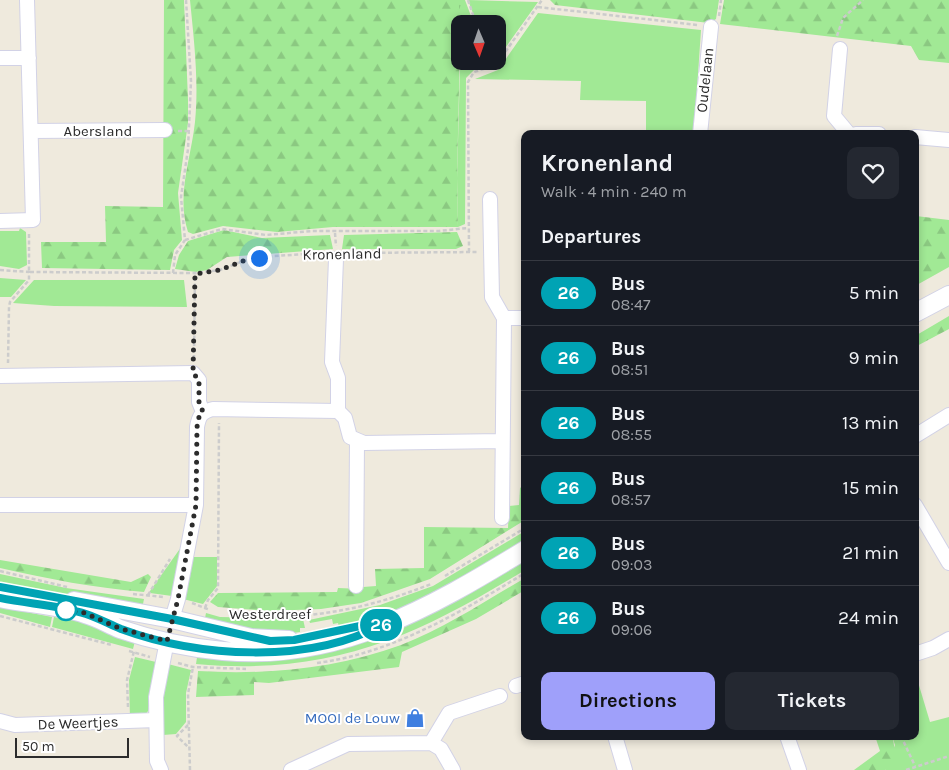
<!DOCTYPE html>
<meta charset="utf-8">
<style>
body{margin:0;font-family:Karla,sans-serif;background:#242831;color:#f1f3f6;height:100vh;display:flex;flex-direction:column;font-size:19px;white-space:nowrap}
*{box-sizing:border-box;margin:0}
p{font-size:16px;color:#9ea1a6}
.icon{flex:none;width:28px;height:28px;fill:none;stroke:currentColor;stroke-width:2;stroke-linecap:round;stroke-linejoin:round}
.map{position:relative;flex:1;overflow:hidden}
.panel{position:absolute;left:521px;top:130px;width:398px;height:610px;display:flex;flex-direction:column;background:#171b24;border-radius:10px;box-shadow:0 2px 8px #0003}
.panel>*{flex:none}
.badge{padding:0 10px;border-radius:16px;font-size:18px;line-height:32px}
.needle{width:32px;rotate:178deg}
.buttons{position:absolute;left:451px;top:15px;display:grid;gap:10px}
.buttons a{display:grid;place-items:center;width:55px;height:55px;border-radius:10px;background:#171b24;box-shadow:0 2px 8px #0003;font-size:25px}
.scale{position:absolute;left:15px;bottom:12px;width:114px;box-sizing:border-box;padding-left:5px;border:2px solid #2c2c2c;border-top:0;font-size:14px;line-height:18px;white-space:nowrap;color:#2c2c2c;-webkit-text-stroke:4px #fff;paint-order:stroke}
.you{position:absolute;width:25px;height:25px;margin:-12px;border:4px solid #fff;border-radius:50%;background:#1a73e8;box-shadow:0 0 0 8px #1a73e833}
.map>.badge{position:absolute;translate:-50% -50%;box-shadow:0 0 0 2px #fff}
h2{padding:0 20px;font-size:19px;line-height:45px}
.round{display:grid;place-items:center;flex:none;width:52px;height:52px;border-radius:10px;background:#242831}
.summary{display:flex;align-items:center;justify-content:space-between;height:85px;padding:0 20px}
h1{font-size:24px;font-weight:700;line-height:38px}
.cta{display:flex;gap:10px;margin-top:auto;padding:10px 20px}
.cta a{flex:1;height:58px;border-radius:10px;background:#9fa0fa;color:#111;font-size:20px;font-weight:700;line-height:58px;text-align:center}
.cta a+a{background:#242831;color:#f1f3f6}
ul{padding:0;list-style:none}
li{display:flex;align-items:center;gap:15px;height:65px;padding:0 20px;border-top:1px solid #363941}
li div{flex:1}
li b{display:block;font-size:19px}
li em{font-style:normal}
li .badge{min-width:55px;font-weight:700;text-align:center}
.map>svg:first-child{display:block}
</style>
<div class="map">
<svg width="949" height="770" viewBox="0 0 949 770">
<defs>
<pattern id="forest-firs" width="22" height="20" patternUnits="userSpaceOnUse" patternTransform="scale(1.25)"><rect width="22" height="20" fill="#a1e995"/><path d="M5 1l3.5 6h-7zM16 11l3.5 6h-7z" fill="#8bc881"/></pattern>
<pattern id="park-tufts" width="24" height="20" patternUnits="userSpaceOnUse" patternTransform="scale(1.25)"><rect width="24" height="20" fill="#a1e995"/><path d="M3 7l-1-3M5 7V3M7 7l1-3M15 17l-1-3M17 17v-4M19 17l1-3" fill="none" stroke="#8bc881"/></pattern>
</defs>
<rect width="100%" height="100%" fill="#efeadd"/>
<!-- grass -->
<path fill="#a1e995" d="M468,0l70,2 -40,56v-34h-21z
M538,13l163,17 -7,104h-48v-33l-66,-1 1,-19 -106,-2 23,-9z
M460,69h15l-9,9 -1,146 -7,3 -1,-49z
M20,228l6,4 1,33 -8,4 -19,-3v-35h19z
M0,278l26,2 -15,17h-11z
M34,280h150l3,27 -133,-1 -41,-3z
M525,531v11c-28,17 -57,38 -87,52 -32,15 -65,26 -99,33l-1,-4 -5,1 -1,-5 -22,4 -1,-3 71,-15 53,-19z
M184,543l-12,53 -22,-3v-2z
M193,557h24v29l-14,18 -20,-5z
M525,559v11c-111,68 -195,106 -329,94l2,-13 17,3 193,-30 74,-38z
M0,574l66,14 78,11 -2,10 -142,-25z
M0,602l21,9 31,6 -2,10 -50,-14z
M206,613l14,4 83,2 2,9h-5v4l-7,1 1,3 -90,-13z
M66,614l70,23 -3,12 -81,-22 2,-10 11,2z
M135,657l21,5 -8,49 -3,4 -15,3 -1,-38z
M168,664l23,6 -5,23v29l-10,12 -13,1 -1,-37z
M915,672l15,50 19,-5v53h-64l10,-25 -3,-9h23z"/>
<!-- forest -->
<path fill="url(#forest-firs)" d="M164,0h20l4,100v23l-10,70 4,47 -8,10 -4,20 -128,-2 -1,-26h65l-1,-36 58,1z
M190,0h271l-4,178 1,49h-125l-56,5 -54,-6 -30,8 -5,-2c-12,-37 3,-73 7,-110 4,-41 -1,-81 -5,-122z
M550,0h169l-3,19 -7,4 -154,-18z
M724,0h225v63l-30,-3 -8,-14 -191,-22z
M916,216l33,4v47l-34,19z
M224,230l38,8 68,-3 3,14 -106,8 -20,13 -11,2 -21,-3 4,-14 9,-14z
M457,232l6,14 -7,3h-114l2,-14z
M949,316v13l-34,18v-11z
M525,484v36l-95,59 -69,24 -40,6 -53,2 -50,-4 -8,-5 8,-9 119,-1 1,-4 24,1 1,-2 13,-1 -1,-17 49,-1v-41l84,1 1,-22 10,-1 1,-17z
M0,560l131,22 17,-8 3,3 -7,15c-49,-4 -96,-13 -144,-24z
M525,578v12l-49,29 -74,33 -3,15 -130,16 -15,-1v13l-58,2 2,-26c68,4 138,-2 203,-26 44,-17 84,-44 124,-67z
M875,736h17c4,13 3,24 -7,34h-31l26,-19z"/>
<!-- park -->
<path fill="url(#park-tufts)" d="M461,0h4l9,24h-14v37h28l1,3 -14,5h-15l-1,-67z"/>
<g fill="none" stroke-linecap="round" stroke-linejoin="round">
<!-- minor casing -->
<g stroke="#d2d2e6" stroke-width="16">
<path id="minor" d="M840,49l-6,67 15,18
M0,58h29
M31,131l134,-1
M700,134l11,-107
M856,134h23
M915,137l34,3
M490,199l2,98 12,21 -2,200
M0,221l33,-1 -6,-220
M336,259l-4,103 6,16v33
M504,318h21
M0,376l193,-3 6,7v22l4,10
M915,436l34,-21
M0,505h196
M915,505l34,58
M356,586l1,-145
M172,619l6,-20 18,-94 1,-78c2,-11 4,-15 16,-18l125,2 7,7 5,19 14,6 138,-2
M915,654l18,-6 16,-9
M516,686l9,-3
M0,721l15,4 141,-5
M615,736l10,34
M787,736l12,34
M431,743l18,-30 51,-17
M161,770l-4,-9 -1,-64 11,-56
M291,770l57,-26 83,-1 10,6 12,21"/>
</g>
<!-- tertiary casing -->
<g stroke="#d2d2e6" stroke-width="20">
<path id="tertiary" d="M915,313l34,-18
M0,598c28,6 58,7 85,16 12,3 23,10 35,15 32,11 70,19 103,22 114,11 209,-44 302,-101
M74,601l98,18 79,19 38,2"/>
</g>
<!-- path -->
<path stroke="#ccc" stroke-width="2.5" stroke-dasharray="4 2.5" stroke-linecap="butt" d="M468,0l8,24
M538,7l160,18
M719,16l2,-16
M837,36l6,-18 20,-18
M178,131h11
M335,233l1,13
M29,234v38l166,1 25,-3 23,-9 31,-5 49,-3
M185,240l37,-11 44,6 46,-4h127l29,-3
M469,252l-1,-170 6,-10 22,-7 46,-65
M349,253l129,-1
M0,270l29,2v8l-19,22 -1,5 -1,56
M173,273l2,-18 10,-15 -4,-43 7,-48 3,-68 -5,-81
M194,359l1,-86
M0,571l67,16
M445,576l80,-48
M133,594l31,3
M148,595l22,-36
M192,603l18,7
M205,608l3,-8 10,-12 1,-165
M229,615c71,7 137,-5 202,-31
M0,616l112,29
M129,651l21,6
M178,663l15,4 53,2
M317,663c76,-10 144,-51 208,-90
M128,707l-1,-27 7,-29
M188,725l-11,11 12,12
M901,736l14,30
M190,770l-2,-76 5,-27
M906,770l43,-14"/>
<!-- minor -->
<use href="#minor" stroke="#fff" stroke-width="14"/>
<!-- tertiary -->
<use href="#tertiary" stroke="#fff" stroke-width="18"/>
</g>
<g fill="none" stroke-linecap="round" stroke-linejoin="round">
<!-- line casing -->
<g stroke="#fff" stroke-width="11">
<path id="line" d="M0,587l172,32 98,22 24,-1 66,-14 23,-2c-73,41 -186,33 -262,5 -12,-5 -23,-11 -35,-15 -27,-9 -58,-10 -86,-16"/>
</g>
<!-- line -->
<use href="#line" stroke="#00a3b4" stroke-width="8"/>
<!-- walk -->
<path stroke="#2c2c2c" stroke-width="5" stroke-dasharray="0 9" d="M66,610l19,3 36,16 46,12 11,-42 18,-94 1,-78 2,-10 4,-5 -4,-10v-22l-6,-7 2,-99 25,-4 23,-9 16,-3"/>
</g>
<!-- icons -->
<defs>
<g id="shop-bare" transform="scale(1.5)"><path d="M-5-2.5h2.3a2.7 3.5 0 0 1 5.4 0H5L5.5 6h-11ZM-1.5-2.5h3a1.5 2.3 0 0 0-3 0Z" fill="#3f7fe0" stroke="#fff" stroke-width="2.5" paint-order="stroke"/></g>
</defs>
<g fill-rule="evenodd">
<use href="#shop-bare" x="415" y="718"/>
</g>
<!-- markers -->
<circle fill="#fff" stroke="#00a3b4" stroke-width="2.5" cx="66" cy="610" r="10"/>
<g text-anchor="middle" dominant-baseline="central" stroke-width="4" stroke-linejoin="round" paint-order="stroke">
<!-- street labels -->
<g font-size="15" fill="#2c2c2c" stroke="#fff">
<text transform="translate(705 80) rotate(-84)">Oudelaan</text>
<text x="98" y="131">Abersland</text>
<text transform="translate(342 254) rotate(-1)">Kronenland</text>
<text x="270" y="614">Westerdreef</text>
<text transform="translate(78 723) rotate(-2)">De Weertjes</text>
</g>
<!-- shop labels -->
<g font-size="15" fill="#366cbe" stroke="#fff" text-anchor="end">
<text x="400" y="718">MOOI de Louw</text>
</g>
</g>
</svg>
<div class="buttons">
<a><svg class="needle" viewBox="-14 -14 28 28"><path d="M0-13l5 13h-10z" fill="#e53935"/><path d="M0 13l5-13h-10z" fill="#9ea1a6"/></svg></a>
</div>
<div class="scale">50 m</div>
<div class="you" style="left:259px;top:258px"></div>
<b class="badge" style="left:381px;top:625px;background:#00a3b4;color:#fff">26</b>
<section class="panel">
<div class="summary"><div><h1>Kronenland</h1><p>Walk · 4 min · 240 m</p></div><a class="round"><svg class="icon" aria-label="heart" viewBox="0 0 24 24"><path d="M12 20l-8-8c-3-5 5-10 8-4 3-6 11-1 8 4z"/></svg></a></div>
<h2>Departures</h2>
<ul>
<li><span class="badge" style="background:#00a3b4;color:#fff">26</span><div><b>Bus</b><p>08:47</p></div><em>5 min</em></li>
<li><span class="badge" style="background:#00a3b4;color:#fff">26</span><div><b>Bus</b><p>08:51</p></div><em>9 min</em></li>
<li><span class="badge" style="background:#00a3b4;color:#fff">26</span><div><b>Bus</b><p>08:55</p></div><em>13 min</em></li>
<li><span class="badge" style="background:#00a3b4;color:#fff">26</span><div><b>Bus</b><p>08:57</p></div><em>15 min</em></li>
<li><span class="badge" style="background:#00a3b4;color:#fff">26</span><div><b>Bus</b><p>09:03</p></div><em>21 min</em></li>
<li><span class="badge" style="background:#00a3b4;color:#fff">26</span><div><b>Bus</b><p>09:06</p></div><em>24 min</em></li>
</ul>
<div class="cta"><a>Directions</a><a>Tickets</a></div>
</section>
</div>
